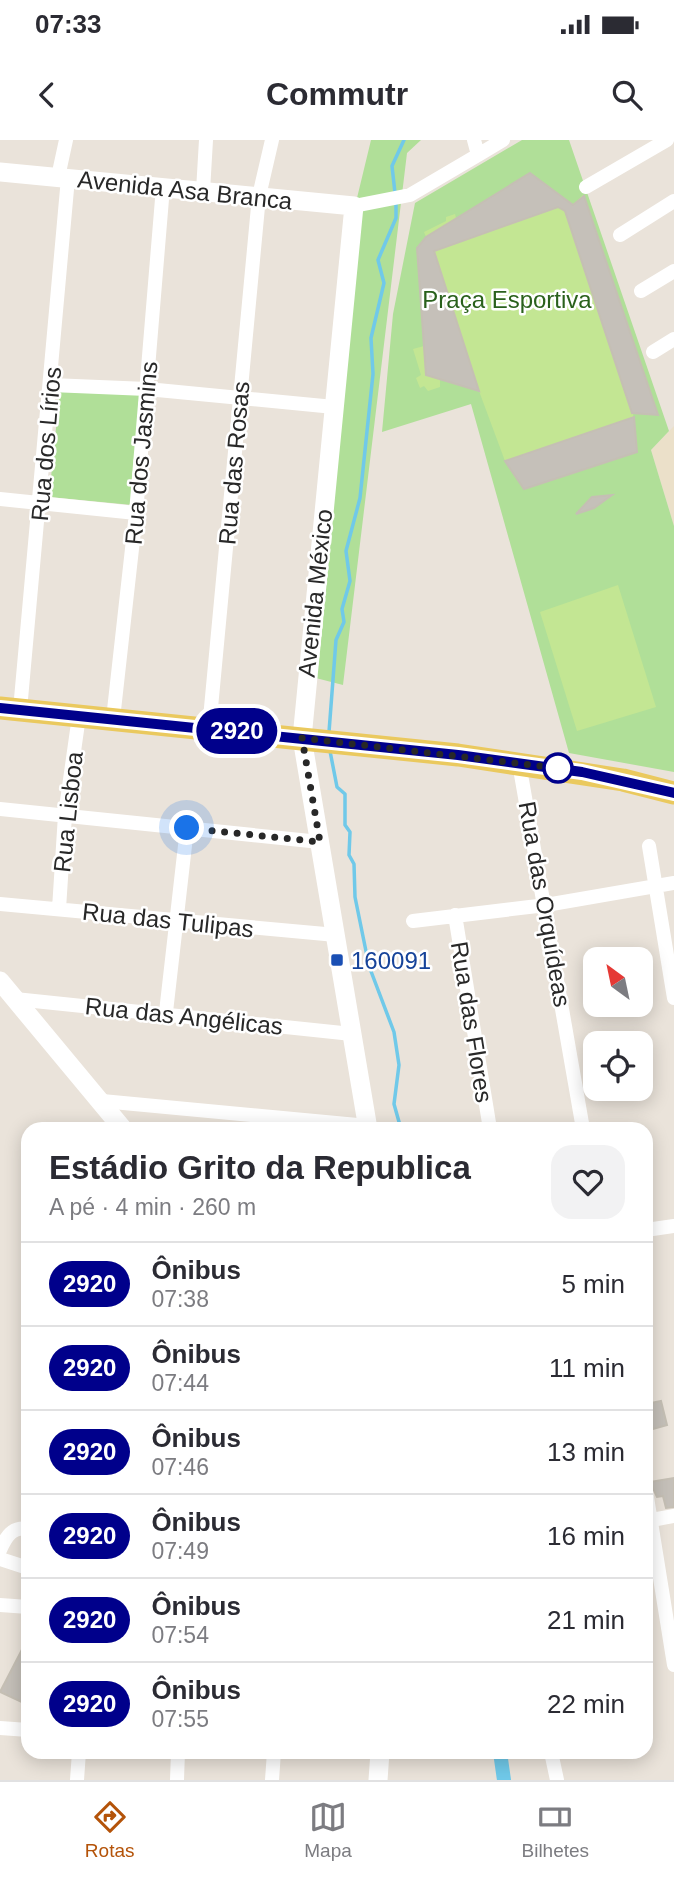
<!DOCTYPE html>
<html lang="pt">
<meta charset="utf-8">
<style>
body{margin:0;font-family:Helvetica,sans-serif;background:#f2f2f3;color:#2b2b33;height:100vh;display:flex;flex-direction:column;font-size:26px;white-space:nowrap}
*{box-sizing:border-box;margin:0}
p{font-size:23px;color:#7c7c81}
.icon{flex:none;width:38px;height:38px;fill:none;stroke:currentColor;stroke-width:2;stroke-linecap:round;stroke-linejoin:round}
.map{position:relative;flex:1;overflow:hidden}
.side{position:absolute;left:21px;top:982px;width:632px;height:637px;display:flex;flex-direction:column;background:#fff;border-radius:21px;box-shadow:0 4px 18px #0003}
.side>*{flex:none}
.badge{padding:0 14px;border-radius:23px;font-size:24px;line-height:46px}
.needle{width:46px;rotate:327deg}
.buttons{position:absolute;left:583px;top:807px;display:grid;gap:14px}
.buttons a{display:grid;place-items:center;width:70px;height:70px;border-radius:14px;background:#fff;box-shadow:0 4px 18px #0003;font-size:35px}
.you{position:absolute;width:35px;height:35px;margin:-18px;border:5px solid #fff;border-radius:50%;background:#1a73e8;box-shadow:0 0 0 10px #1a73e833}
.map>.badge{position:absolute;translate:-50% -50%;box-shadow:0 0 0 4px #fff}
.round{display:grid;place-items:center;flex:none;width:74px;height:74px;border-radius:21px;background:#f2f2f3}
.summary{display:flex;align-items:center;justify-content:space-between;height:119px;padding:0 28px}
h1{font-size:33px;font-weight:700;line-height:52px}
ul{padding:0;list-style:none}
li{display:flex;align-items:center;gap:21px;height:84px;padding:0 28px;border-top:2px solid #e1e1e2}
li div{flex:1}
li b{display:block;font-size:26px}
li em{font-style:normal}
li .badge{min-width:77px;font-weight:700;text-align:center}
.status{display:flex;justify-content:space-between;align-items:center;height:49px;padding:0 35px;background:#fff;direction:ltr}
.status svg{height:19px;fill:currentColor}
header{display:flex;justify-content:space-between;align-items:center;height:91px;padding:0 28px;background:#fff;font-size:32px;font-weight:700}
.tabs{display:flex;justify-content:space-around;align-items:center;height:98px;border-top:2px solid #e1e1e2;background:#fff;font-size:19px;color:#7c7c81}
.tabs a{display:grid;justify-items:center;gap:4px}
.tabs .active{color:#b45309}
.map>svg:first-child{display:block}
</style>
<div class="status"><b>07:33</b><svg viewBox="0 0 49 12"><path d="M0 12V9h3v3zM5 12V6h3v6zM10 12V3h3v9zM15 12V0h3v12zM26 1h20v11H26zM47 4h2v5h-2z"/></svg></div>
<header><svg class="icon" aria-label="back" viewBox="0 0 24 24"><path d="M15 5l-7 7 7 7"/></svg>Commutr<svg class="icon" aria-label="search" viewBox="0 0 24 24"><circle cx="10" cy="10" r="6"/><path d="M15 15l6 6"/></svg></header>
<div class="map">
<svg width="674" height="1640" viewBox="0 0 674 1640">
<rect width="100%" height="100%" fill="#eae3da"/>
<!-- education -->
<path fill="#ebe0c9" d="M674,286v100l-23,-76z"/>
<!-- green -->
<path fill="#b0df98" d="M371,0h50l-14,13 -64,532 -35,-9 49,-478z
M522,0h47l100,291 -18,19 23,76v246l-105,-19 -98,-349 -89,28 11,-118 22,-111z
M61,239l84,8 -13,118 -83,-8z"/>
<!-- pitch -->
<path fill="#c3e693" d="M530,33l36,27 -4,9 3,3 18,-17 75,220 -25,-2 4,39 -113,37 -19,-28 -26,-70 -39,-12v8l-12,4 -4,-5 -4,2 -4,-10 5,-3 -8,-26 11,-3 -7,-98 9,-11 -2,-5 22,-11v-4l9,-3 1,4z
M618,445l38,122 -79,24 -37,-119z"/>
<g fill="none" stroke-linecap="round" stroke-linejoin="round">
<!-- stream -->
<path stroke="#70c9e9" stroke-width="3.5" d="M395,53l-3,-27 12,-26
M329,592l7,-92 8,-18 -2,-13 8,-28 -4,-30 14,-53 13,-124 -2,-36 13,-55 -6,-23 18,-42v-17
M330,611l7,36 8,7v31l5,7 -1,23 5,9 1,33 14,69 25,66 5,33 -5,39 7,25"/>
<!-- canal -->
<path stroke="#70c9e9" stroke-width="14" d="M500,1612l4,28"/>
</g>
<!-- building -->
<path fill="#c5c0b9" stroke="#c5bfb4" stroke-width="2" d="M530,33l43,32 11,-9 74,219 -26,-2 -67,-202 -7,-4 -124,44 45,140 -53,-16 -9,-127 9,-11z
M634,277l3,35 -113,37 -19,-28z
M612,355l-18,13 -18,6 16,-17z
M661,1261l6,24 -21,6v-27z
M674,1338v29l-8,1 -3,-12 -6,1 -7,-15z
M28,1498v67l-28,-13z"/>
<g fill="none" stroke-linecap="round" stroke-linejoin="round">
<!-- street -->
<path stroke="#fff" stroke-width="14" d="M474,0l4,15 25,-15
M58,37l8,-37
M586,47l81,-47
M203,51l3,-51
M354,66l56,-11 68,-40
M620,95l54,-34
M641,151l33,-20
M653,212l21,-13
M51,245l96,4 187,18
M0,359l136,14
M20,570l48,-532
M113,579l23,-206 27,-326
M209,589l50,-533 13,-56
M519,623l64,366
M0,669l320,33
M649,706l25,152
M0,764l336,31
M59,769l6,-94 14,-99
M455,775l35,214
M413,781l133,-16 128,-22
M15,859l337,35
M166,872l21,-184
M102,961l266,25
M646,1090l28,-4
M646,1351l28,174
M646,1381l28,-5
M0,1410c6,-13 12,-24 28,-21
M0,1419l28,9
M0,1465l28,2
M0,1588l28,2
M551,1612l6,28
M77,1640l2,-28
M177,1640l1,-28
M272,1640l2,-28"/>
<!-- secondary -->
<path stroke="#fff" stroke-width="19" d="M0,32l354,34 -52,532 66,391
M0,841l123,148
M378,1640l2,-28"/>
<!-- primary -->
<path stroke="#eac95e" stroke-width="23" d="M0,568l458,47 165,25 51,13"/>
</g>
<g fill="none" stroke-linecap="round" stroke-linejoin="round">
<!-- line casing -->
<g stroke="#fff" stroke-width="16">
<path id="line" d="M0,568l458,47 124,17 92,21"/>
</g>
<!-- line -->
<use href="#line" stroke="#00008b" stroke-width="10"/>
<!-- walk -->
<path stroke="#282828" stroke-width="7" stroke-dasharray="0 12.6" d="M187,688l133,14 -18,-104 256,30"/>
</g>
<!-- markers -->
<circle fill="#fff" stroke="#00008b" stroke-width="3.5" cx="558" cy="628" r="14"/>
<rect fill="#1a4fb4" stroke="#fff" stroke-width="2.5" x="330" y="813" width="14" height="14" rx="3.5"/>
<g text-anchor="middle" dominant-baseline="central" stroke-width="5" stroke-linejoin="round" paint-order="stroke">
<!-- street labels -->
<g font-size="24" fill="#282828" stroke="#fff">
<text transform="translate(185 50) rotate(6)">Avenida Asa Branca</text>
<text transform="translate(46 304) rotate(-85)">Rua dos Lírios</text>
<text transform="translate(141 313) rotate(-85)">Rua dos Jasmins</text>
<text transform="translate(234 323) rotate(-85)">Rua das Rosas</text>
<text transform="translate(315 453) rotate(-84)">Avenida México</text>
<text transform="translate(68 672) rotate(-84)">Rua Lisboa</text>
<text transform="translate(545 764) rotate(80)">Rua das Orquídeas</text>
<text transform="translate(168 780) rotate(6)">Rua das Tulipas</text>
<text transform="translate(184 876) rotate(6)">Rua das Angélicas</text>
<text transform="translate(472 882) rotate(81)">Rua das Flores</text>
</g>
<!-- park labels -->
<g font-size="24" fill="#2a611c" stroke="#fff">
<text x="507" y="159">Praça Esportiva</text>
</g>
<!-- transit labels -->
<g font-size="24" fill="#164399" stroke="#fff" text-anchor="start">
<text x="351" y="820">160091</text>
</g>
</g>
</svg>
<div class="buttons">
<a><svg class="needle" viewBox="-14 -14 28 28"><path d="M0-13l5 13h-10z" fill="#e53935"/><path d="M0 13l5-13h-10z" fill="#7c7c81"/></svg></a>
<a><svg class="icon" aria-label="locate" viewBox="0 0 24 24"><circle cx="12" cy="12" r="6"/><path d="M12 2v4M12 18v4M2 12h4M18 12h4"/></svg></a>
</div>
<div class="you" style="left:187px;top:688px"></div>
<b class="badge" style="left:237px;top:591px;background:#00008b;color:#fff">2920</b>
<section class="side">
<div class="summary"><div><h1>Estádio Grito da Republica</h1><p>A pé · 4 min · 260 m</p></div><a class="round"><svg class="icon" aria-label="heart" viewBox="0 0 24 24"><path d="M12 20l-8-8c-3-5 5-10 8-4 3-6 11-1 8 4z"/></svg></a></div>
<ul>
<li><span class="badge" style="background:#00008b;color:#fff">2920</span><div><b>Ônibus</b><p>07:38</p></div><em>5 min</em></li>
<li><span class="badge" style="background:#00008b;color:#fff">2920</span><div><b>Ônibus</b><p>07:44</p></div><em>11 min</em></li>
<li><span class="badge" style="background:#00008b;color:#fff">2920</span><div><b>Ônibus</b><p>07:46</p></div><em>13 min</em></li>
<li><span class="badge" style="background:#00008b;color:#fff">2920</span><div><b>Ônibus</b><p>07:49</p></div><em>16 min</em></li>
<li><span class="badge" style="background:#00008b;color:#fff">2920</span><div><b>Ônibus</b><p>07:54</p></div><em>21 min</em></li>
<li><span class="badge" style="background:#00008b;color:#fff">2920</span><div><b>Ônibus</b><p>07:55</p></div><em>22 min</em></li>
</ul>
</section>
</div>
<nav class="tabs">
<a class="active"><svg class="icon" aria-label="directions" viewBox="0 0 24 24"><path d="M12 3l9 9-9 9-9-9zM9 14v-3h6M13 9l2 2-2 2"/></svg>Rotas</a>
<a><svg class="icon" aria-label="map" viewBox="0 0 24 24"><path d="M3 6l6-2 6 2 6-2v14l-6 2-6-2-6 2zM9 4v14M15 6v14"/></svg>Mapa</a>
<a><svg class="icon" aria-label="tickets" viewBox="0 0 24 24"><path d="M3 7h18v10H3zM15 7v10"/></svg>Bilhetes</a>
</nav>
